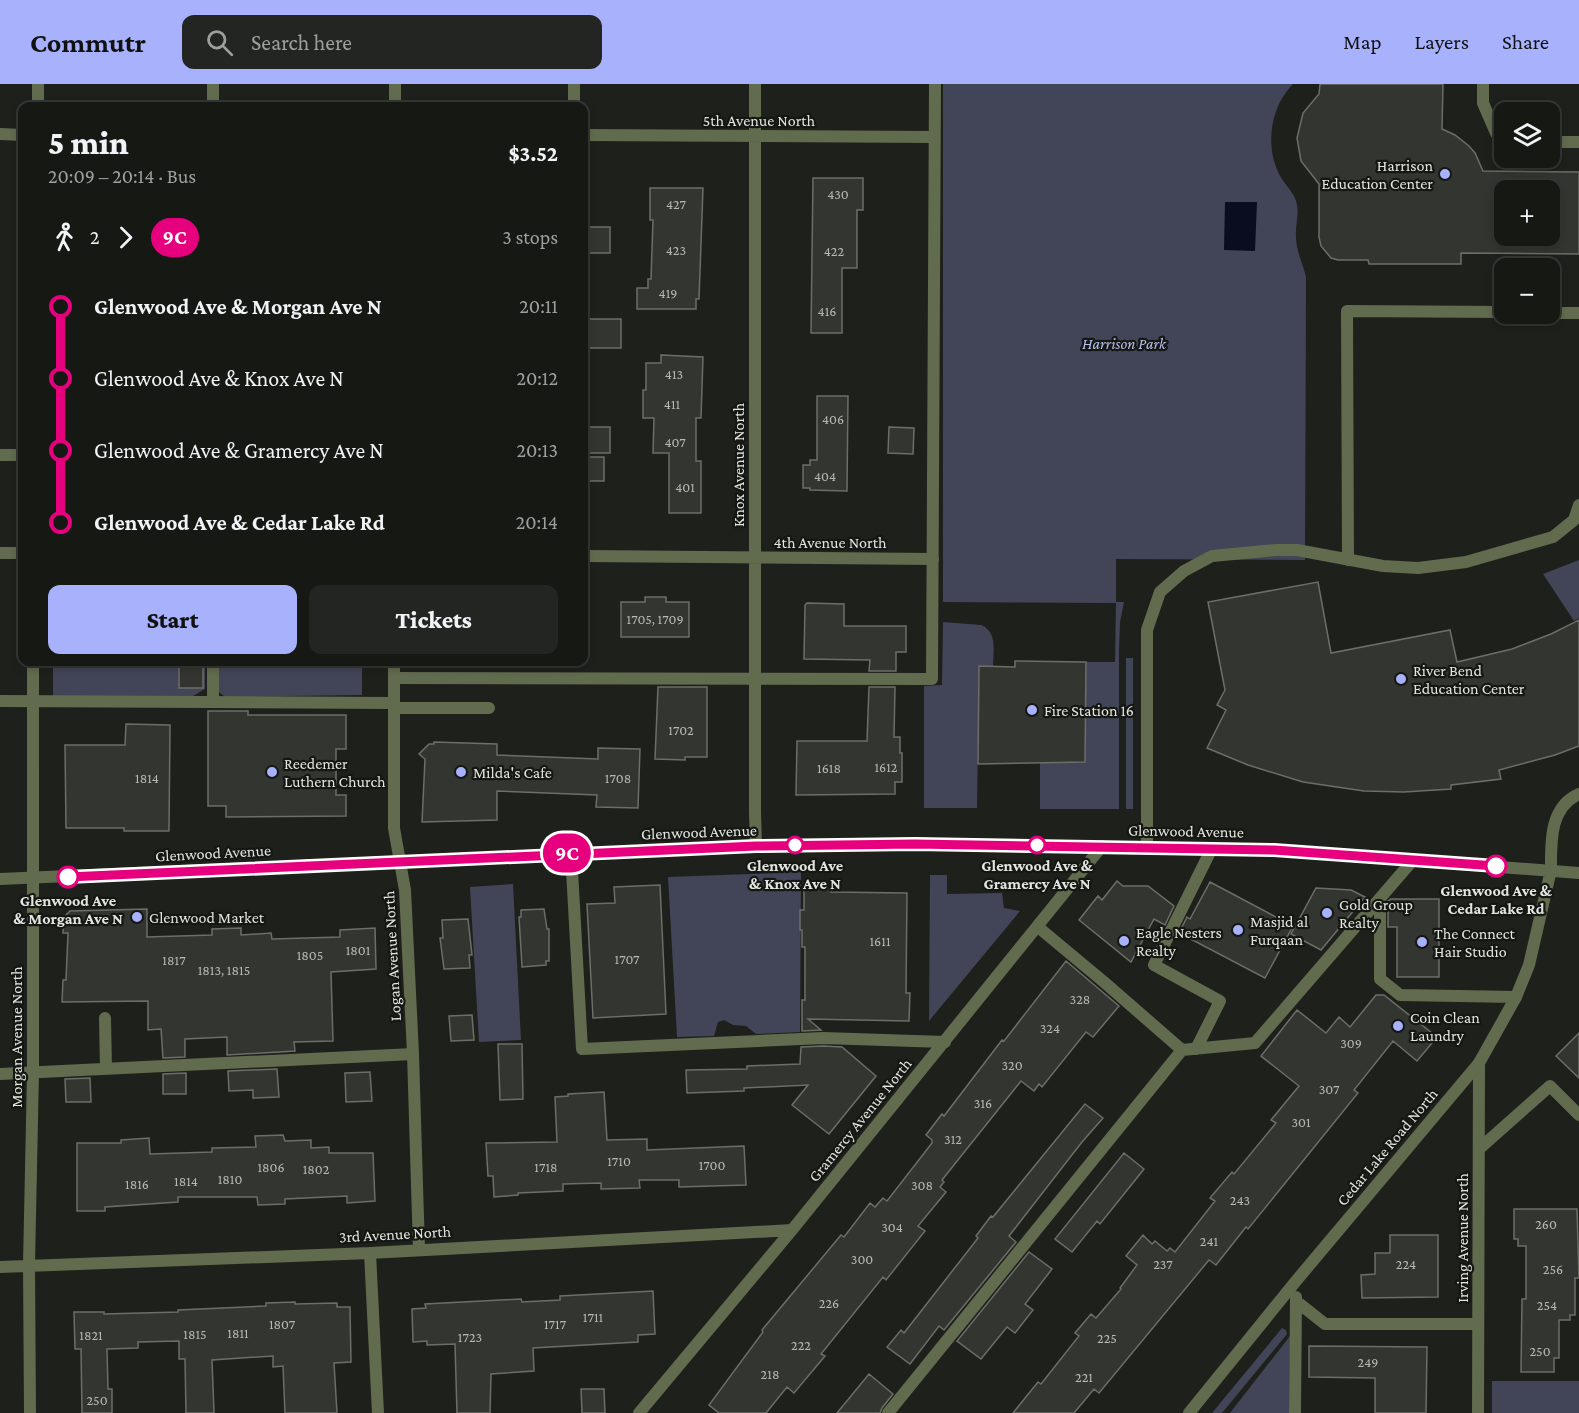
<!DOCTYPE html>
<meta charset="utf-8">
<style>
body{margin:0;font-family:"Crimson Pro",serif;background:#232522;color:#f1f3f6;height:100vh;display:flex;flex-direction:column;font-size:22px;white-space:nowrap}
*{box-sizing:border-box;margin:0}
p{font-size:20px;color:#9ea0a0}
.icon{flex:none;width:33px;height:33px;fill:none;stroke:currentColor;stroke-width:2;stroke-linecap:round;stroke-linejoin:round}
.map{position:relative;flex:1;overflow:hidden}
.side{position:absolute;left:18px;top:18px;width:570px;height:564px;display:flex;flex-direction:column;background:#161814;border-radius:12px;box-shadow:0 3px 9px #0003,0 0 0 2px #353734}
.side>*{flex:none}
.badge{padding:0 12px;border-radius:20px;font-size:21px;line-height:39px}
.tools{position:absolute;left:1494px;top:18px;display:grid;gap:12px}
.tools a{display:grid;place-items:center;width:66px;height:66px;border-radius:12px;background:#161814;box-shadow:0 3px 9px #0003,0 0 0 2px #353734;font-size:30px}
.map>.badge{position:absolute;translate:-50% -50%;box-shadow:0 0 0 3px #fff}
.legs{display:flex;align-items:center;gap:9px;height:66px;padding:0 30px;font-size:20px}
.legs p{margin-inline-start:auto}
.summary{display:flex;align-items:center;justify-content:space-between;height:102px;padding:0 30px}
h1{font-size:33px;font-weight:800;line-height:45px}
.primary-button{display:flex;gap:12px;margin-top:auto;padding:12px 30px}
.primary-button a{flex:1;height:69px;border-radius:12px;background:#a7b1fc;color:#111;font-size:24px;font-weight:800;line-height:69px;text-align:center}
.primary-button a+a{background:#232522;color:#f1f3f6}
ul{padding:0 30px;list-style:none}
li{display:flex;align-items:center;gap:21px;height:72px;font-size:22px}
li i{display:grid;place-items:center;width:9px;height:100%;margin:0 8px;background:currentColor}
li i::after{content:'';width:15px;height:15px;margin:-8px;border:4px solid;border-radius:50%;background:#161814}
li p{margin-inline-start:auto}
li:first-child i{background:linear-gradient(#0000 50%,currentColor 0)}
li:last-child i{background:linear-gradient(currentColor 50%,#0000 0)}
header{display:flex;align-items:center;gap:36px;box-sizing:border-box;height:84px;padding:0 30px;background:#a7b1fc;color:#111}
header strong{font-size:28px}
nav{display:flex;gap:33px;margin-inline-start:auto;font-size:21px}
.search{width:420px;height:54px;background:#232522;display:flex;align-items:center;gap:15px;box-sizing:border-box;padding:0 21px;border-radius:12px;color:#9ea0a0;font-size:22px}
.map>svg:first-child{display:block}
</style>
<header>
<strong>Commutr</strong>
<div class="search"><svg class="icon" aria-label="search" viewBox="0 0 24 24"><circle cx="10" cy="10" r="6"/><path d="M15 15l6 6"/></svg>Search here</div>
<nav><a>Map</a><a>Layers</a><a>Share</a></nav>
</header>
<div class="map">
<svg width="1579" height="1329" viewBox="0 0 1579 1329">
<rect width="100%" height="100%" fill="#1e201b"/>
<!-- green -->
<path fill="#424557" d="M943,0h350c-23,23 -28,62 -14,90 6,12 16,18 18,31 2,10 -2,22 -1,32 0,14 7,27 10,40l-1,283 -189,-1v43h8l-4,20 -1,28v159h-79v-47h45l1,-100h29l1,-59 -173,-1z
M1579,476v58l-5,3 -31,-47z
M943,538l38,3c17,7 12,26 12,42h-14l-2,141h-53v-122l18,-1z
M1126,574h7v151h-7z
M53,578h152v27l-12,7 -140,1z
M219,578h143v33l-137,2 -6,-5z
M801,788l-1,160 -44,2 -10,-8 -13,-1 -9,-5 -6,2 -4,14 -37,1 -9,-160z
M930,791h17v19l55,-1 2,15 16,3 -91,110z
M513,800l8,156 -42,2 -9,-155z
M1282,1244l4,2 1,4 -65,79h-10z
M1290,1252l-1,77h-59z
M1492,1297h87v32h-87z"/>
<!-- water -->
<path fill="#0a0c20" d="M1225,118h32l-2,49 -31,-1z"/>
<!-- building -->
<path fill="#333530" stroke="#6c6e68" stroke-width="1.5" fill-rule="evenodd" d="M1320,0h123l-1,45 13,6 14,11 6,7 8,18 96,1v82l-118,-1v11h-92l-1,-4h-30l-7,-2 -10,-12 -2,-9v-53l-18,-23 -4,-23 6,-25 16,-19zM1504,106h46v46h-46z
M813,94h50v32h-6v58h-15v65h-31z
M650,104h53l-4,111h-3v10h-59v-21h11v-9h3l2,-59h-3z
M584,143h26v26h-26z
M584,235h37v29h-37z
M661,271l42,2 -2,61h-5v43h5v52h-32v-60h-16l1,-35h-11v-28h3v-27h15z
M817,312h31l-1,95 -37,-1v-2h-7v-23h7v-5h7z
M587,343h23v26h-23z
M889,343l25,1 -1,26 -25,-1z
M584,373h20v24h-20z
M1318,498l13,71 119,-23 7,32 55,-13 39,-15 28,-14v126l-24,9 -56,15 2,9 -50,6v4l-47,3 -40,-1 -61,-9 -55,-17 -41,-17 19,-38 -9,-5 8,-15 -17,-88z
M645,513h21v5h23v35h-68v-35h24z
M807,519l37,1v22h62v26h-10v19h-27l1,-11 -66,-1 1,-54z
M1015,577l71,1 -1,100 -107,2 1,-98 36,1z
M179,582h24v22h-24z
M658,603h49v70h-22v3l-30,-1z
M869,603h26l-1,50h6v16h2v29h-7v12l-99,1 1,-54h70z
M208,627h40v4h98v34h-10v46h10v21l-120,1v-11h-18z
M126,640l44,1 -1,106h-45v-3h-58l-1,-83h60z
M434,658l63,2v11l101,4v-11l42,1 -2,59 -42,-1 1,-12 -100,-4v29l-75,2 3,-63 -6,-5 10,-10h5z
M1117,797l6,5h25l26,20 -9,19 -11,-6 -23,43 -52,-42 19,-24 4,4z
M1210,798l83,44 -28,52 -86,-45 8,-16 3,2z
M660,801l6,129 -73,4 -6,-114 28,-1 -1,-16z
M804,804h27v4l76,1 -1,100h4l-1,28 -101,-2 13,11 -19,1v-31h3v-53h-3v-17h-2v-20h4z
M1316,804l35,2 14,7 -44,53 -30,-16z
M1391,815h48v78h-42v-50h-9v-26z
M147,825v28l65,-2v-6l29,-1v7l30,-2 1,6 68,-2v-7l35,-2 1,41 -45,3 2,69 -39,1 1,9 -68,4v-18l-42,2v18l-22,1 -2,-29 -13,1v-29l-86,1 1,-22h3l2,-47h-5l1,-16 6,-6z
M544,825l3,20h2v32h-3v4l-24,2 -3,-50h2v-7z
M468,835l4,36h-3l1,13 -26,1 -4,-31h3l-1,-18z
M1066,877l53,45 -26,31 -7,-5 -44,55 -3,-3 -5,7 -13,-10 -79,99 2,2 -4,5 6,5 -28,34 7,5 -39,49 -3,-3 -62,77 4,2 -31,37 -7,-6 -21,26h-47l-10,-8 54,-73 -1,-2 79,-95 3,2 26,-34 5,4 8,-9 4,3 45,-58v-3l-6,-5 16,-21 2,2 58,-76 2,1z
M1376,911h8l53,42 -20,24 -24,-20 -39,49 4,3 -110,136 -2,-2 -30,38 -7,-5 -110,133 -5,-4 -20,24h-61l25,-31 3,2 38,-48 -4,-3 16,-19 5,4 25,-29 -1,-1 17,-23 -11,-9 17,-21 9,9 3,-3 12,10 3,-3 5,4 40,-51 -5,-3 22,-26 2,2 42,-51 -5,-3 28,-34 -38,-30 36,-46 29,23 13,-16 11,10z
M472,931l2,25 -23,1 -2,-25z
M1579,949v45l-23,-22z
M498,960h24l1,55 -23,1z
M823,962l19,1 34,29 -47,58 -37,-29 16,-20 -64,3v3l-57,2 -1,-23 61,-1v-3l53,-2 1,-17z
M277,985l2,28 -26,1v-8l-24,1 -1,-20z
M370,988l2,29 -26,1 -1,-29z
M186,989v21h-23v-20z
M90,994l1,24h-25l-1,-23z
M604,1008l3,48 40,-1v11l97,-4 2,39 -67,2v-7h-40l1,8 -39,1v-6l-38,1v7l-45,2v2l-24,2 -1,-21h-5l-2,-33 71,-1 -2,-45 13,-1v-2z
M1085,1020l18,14 -21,24 -73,94 7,6 -72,88 -5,-4 -29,38 -23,-17 14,-17 3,3 74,-95 -2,-2 15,-20 2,1z
M283,1051l2,6 26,-1v8l18,-1v6h44l2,48 -28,2v-7l-62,3v5l-27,1 -1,-8h-79v5l-73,5v4h-28v-68h44v-3l28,-2 1,16 62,-2v-4l44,-1 -1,-11z
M1124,1069l20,16 -44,55 -3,-3 -25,31 -17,-13z
M1514,1125h63l2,69h-4v37h-5v5h-11v38h-5v14h-33l1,-73h4v-53h-8v-7h-4z
M1390,1151h48v62l-76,1 -1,-23 14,-1v-21h15z
M1029,1168l23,17 -27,35 8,6 -18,23 -8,-6 -26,32 -24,-18z
M653,1207l2,43 -17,1v7l-105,6 1,23 -43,3 -1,39h-33l-2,-69 -28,1v-4l-14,1 -1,-33 14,-1 -1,-4 96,-5 1,3 38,-2v-4z
M295,1218v2l42,-1v4h13l1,55 -17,1 3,50h-52l-2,-47 -10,1v-11l-61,4 2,53h-28l-1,-54h-6v-18l-41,1v6l-31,1 1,40h4v24h-30l-1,-64h-6l-1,-37h30v2l74,-2v-2l88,-4v-3z
M1309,1262l118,1 -1,66h-51v-35l-66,-1z
M869,1290l24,20 -11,14 -2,5h-43z
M581,1305h23l1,24h-23z"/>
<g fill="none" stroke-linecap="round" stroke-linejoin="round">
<!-- service -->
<path stroke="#616b4e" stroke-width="12" d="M213,0v22
M574,22v-22
M1550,229h29
M0,371h22
M1348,476l-1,-249 157,1
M213,578v40
M394,594l538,1 3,-595
M0,617l394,2
M394,624h95
M1147,763v-217l13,-38 24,-21 28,-15 64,-6h21l86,16 35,2 48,-6 87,-25 21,-17 5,-15
M571,769l11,196 241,-11 122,4
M1551,786c0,-27 -2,-63 28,-76
M1380,814v81l20,16 116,2
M1038,843l66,55 78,68
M105,934l1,51
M1196,965l24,-48 -66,-36 58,-117
M0,990l413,-20
M1479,1065l71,-63 29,29
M1296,1217l29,23h153
M888,1329l294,-363 73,-7 158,-183
M1295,1329l1,-116"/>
<!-- minor -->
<path stroke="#616b4e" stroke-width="12" d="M755,0v728l1,34
M1483,0v19l13,30 8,4
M38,22v-22
M395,22v-22
M0,50l22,1
M584,51l350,2
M1550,58h29
M0,469h22
M584,472l349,3
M394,578v166l11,62 8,164 6,196
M370,1169l8,160
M0,1183l370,-14 422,-23
M30,1329l-1,-149 4,-192v-410
M639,1329l153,-183 310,-384
M1478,1329l1,-350"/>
<!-- tertiary -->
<path stroke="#616b4e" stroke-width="12" d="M0,795l756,-33 159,-2 359,6 305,23
M1189,1329l107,-132 183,-218 37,-66 13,-32 22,-95"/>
</g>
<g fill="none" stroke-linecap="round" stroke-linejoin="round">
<!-- line-1 casing -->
<g stroke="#fff" stroke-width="14">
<path id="line-1" d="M68,793l688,-31 159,-2 359,6 222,16"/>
</g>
<!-- line-1 -->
<use href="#line-1" stroke="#e6007e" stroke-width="9"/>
</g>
<!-- markers -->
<g fill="#a7b1fc" stroke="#151712" stroke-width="2">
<circle cx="1445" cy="90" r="6"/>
<circle cx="1401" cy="595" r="6"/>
<circle cx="1032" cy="626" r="6"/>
<circle cx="272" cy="688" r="6"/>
<circle cx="461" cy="688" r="6"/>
<circle cx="1327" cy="829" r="6"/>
<circle cx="137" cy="833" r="6"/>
<circle cx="1238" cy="846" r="6"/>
<circle cx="1124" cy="857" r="6"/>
<circle cx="1422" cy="858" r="6"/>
<circle cx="1398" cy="942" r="6"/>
</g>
<g fill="#fff" stroke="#e6007e" stroke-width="3">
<circle cx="795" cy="761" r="8"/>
<circle cx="1037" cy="761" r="8"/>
<circle cx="1496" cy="782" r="10"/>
<circle cx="68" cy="793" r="10"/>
</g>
<g text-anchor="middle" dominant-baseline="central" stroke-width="4.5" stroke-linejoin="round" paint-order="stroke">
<!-- number labels -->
<g font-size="14" fill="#b7b9b5">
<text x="838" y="110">430</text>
<text x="676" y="120">427</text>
<text x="676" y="166">423</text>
<text x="834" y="167">422</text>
<text x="668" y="209">419</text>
<text x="827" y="227">416</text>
<text x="674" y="290">413</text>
<text x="672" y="320">411</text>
<text x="833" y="335">406</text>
<text x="675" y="358">407</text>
<text x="825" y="392">404</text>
<text x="685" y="403">401</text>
<text x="655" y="535">1705, 1709</text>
<text x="681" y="646">1702</text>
<text x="886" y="683">1612</text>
<text x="829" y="684">1618</text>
<text x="147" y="694">1814</text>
<text x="618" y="694">1708</text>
<text x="880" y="857">1611</text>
<text x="358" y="866">1801</text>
<text x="310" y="871">1805</text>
<text x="627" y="875">1707</text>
<text x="174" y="876">1817</text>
<text x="224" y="886">1813, 1815</text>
<text x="1080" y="915">328</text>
<text x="1050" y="944">324</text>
<text x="1351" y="959">309</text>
<text x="1012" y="981">320</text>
<text x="1329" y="1005">307</text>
<text x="983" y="1019">316</text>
<text x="1301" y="1038">301</text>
<text x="953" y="1055">312</text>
<text x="619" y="1077">1710</text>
<text x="712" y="1081">1700</text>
<text x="271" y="1083">1806</text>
<text x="546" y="1083">1718</text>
<text x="316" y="1085">1802</text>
<text x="230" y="1095">1810</text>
<text x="186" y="1097">1814</text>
<text x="137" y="1100">1816</text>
<text x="922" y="1101">308</text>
<text x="1240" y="1116">243</text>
<text x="1546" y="1140">260</text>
<text x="892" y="1143">304</text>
<text x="1209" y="1157">241</text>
<text x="862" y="1175">300</text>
<text x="1163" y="1180">237</text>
<text x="1406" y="1180">224</text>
<text x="1553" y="1185">256</text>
<text x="829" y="1219">226</text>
<text x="1547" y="1221">254</text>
<text x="593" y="1233">1711</text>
<text x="282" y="1240">1807</text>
<text x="555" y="1240">1717</text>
<text x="238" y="1249">1811</text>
<text x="195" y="1250">1815</text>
<text x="91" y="1251">1821</text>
<text x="470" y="1253">1723</text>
<text x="1107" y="1254">225</text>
<text x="801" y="1261">222</text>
<text x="1540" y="1267">250</text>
<text x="1368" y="1278">249</text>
<text x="770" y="1290">218</text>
<text x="1084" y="1293">221</text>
<text x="97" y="1316">250</text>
</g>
<!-- street labels -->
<g font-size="16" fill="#e3e5e1" stroke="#151712">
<text x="759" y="36">5th Avenue North</text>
<text transform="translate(738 381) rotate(-90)">Knox Avenue North</text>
<text x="830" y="458">4th Avenue North</text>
<text transform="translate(1186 747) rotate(1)">Glenwood Avenue</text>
<text transform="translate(699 748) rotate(-2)">Glenwood Avenue</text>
<text transform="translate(213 769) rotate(-3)">Glenwood Avenue</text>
<text transform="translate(392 872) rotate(-93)">Logan Avenue North</text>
<text transform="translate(16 953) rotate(-90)">Morgan Avenue North</text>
<text transform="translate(860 1036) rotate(-51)">Gramercy Avenue North</text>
<text transform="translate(1387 1063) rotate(-50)">Cedar Lake Road North</text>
<text transform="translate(395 1150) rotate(-3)">3rd Avenue North</text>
<text transform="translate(1462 1154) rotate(-90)">Irving Avenue North</text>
</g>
<!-- poi labels -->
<g font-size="16" fill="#e3e5e1" stroke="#151712" text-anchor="start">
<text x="1433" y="81" text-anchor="end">Harrison<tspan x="1433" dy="18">Education Center</tspan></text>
<text x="1413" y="586">River Bend<tspan x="1413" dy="18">Education Center</tspan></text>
<text x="1044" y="626">Fire Station 16</text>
<text x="284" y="679">Reedemer<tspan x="284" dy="18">Luthern Church</tspan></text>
<text x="473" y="688">Milda's Cafe</text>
<text x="1339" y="820">Gold Group<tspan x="1339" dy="18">Realty</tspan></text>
<text x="149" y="833">Glenwood Market</text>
<text x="1250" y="837">Masjid al<tspan x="1250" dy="18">Furqaan</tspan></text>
<text x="1136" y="848">Eagle Nesters<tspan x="1136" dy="18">Realty</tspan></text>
<text x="1434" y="849">The Connect<tspan x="1434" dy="18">Hair Studio</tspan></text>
<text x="1410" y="933">Coin Clean<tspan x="1410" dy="18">Laundry</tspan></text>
</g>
<!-- park labels -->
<g font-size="16" font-style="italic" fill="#b7bff1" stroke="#151712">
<text x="1124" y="259">Harrison Park</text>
</g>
<!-- stop labels -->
<g font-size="16" font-weight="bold" fill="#e3e5e1" stroke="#151712">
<text x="795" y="781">Glenwood Ave<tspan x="795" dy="18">&amp; Knox Ave N</tspan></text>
<text x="1037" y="781">Glenwood Ave &amp;<tspan x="1037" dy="18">Gramercy Ave N</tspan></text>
<text x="1496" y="806">Glenwood Ave &amp;<tspan x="1496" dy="18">Cedar Lake Rd</tspan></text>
<text x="68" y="816">Glenwood Ave<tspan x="68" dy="18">&amp; Morgan Ave N</tspan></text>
</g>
</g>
</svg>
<div class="tools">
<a><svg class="icon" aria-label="layers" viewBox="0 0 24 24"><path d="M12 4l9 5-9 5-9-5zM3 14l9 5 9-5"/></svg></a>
<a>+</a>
<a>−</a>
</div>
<b class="badge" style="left:567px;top:769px;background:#e6007e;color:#fff">9C</b>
<section class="side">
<div class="summary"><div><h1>5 min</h1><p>20:09 – 20:14 · Bus</p></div><b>$3.52</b></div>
<div class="legs"><svg class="icon" aria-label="walk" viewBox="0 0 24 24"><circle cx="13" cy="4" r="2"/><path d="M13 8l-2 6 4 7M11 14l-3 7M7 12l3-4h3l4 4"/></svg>2<svg class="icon" aria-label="forward" viewBox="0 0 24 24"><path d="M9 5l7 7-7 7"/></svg><b class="badge" style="background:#e6007e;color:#fff">9C</b><p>3 stops</p></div>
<ul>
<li><i style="color:#e6007e"></i><b>Glenwood Ave &amp; Morgan Ave N</b><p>20:11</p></li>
<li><i style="color:#e6007e"></i><span>Glenwood Ave &amp; Knox Ave N</span><p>20:12</p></li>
<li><i style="color:#e6007e"></i><span>Glenwood Ave &amp; Gramercy Ave N</span><p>20:13</p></li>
<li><i style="color:#e6007e"></i><b>Glenwood Ave &amp; Cedar Lake Rd</b><p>20:14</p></li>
</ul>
<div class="primary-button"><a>Start</a><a>Tickets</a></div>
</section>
</div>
